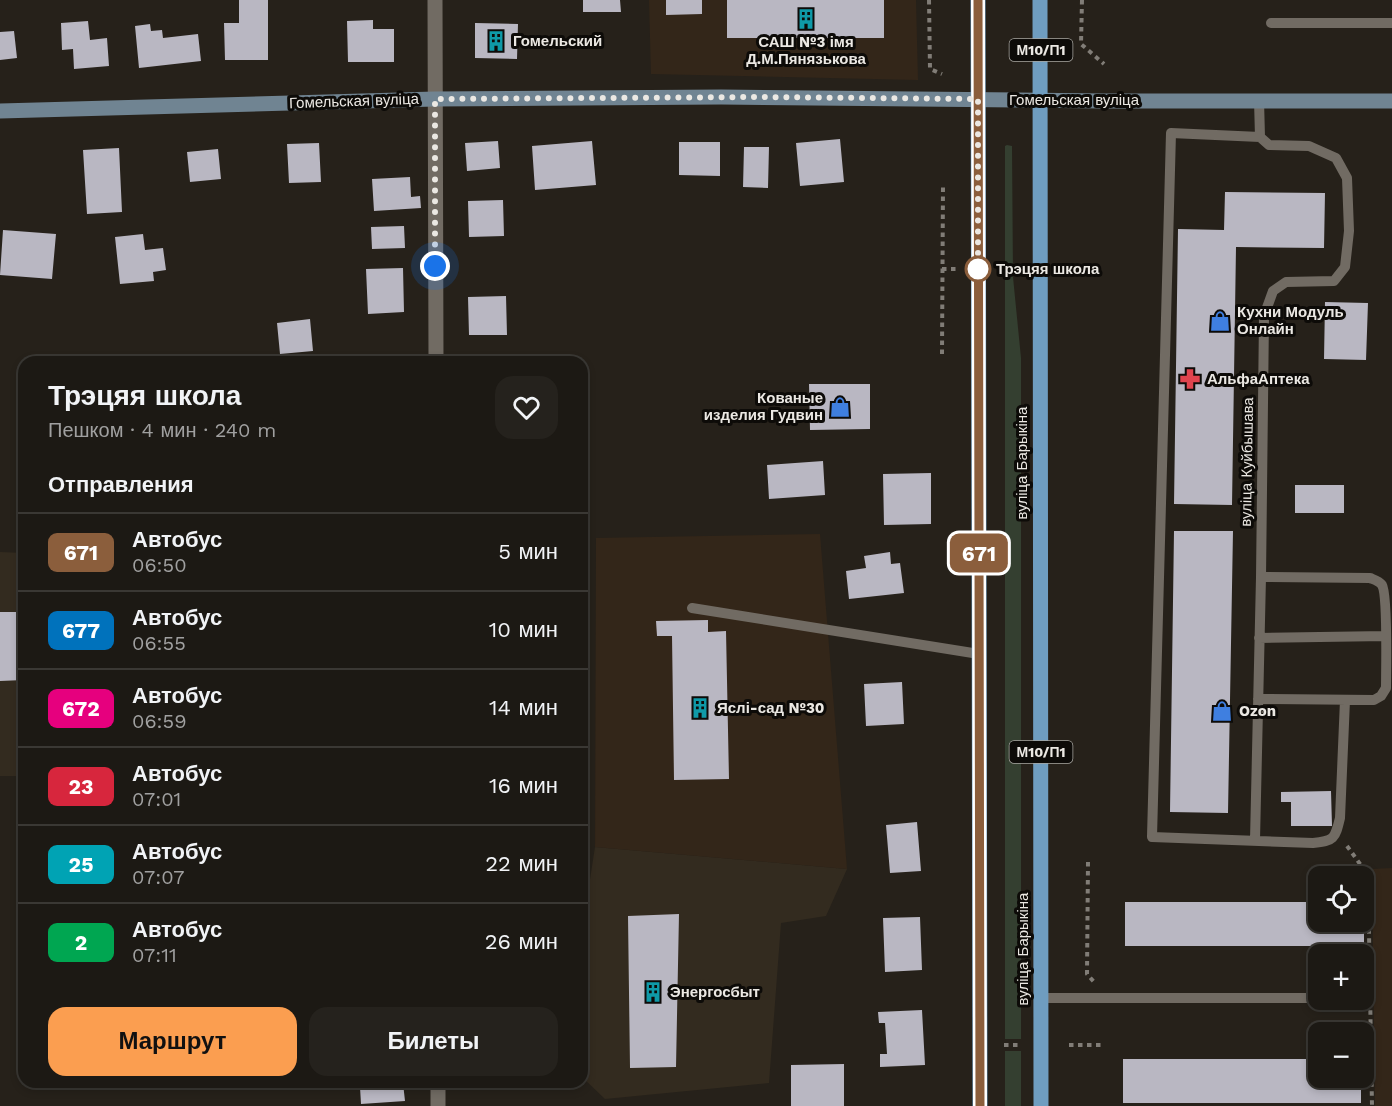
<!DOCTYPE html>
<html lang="ru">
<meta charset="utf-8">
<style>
body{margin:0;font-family:"Work Sans",sans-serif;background:#25221d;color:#f1f3f6;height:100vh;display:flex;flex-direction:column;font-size:22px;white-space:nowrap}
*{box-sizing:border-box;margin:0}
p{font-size:20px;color:#a0a0a0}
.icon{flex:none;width:33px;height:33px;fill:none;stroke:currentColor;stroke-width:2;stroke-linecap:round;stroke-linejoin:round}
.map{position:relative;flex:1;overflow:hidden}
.panel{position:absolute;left:18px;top:356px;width:570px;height:732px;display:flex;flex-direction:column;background:#1c1914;border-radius:18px;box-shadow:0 3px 9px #0003,0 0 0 2px #3a3834}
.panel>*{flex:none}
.badge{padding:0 12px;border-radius:9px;font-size:21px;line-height:39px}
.buttons{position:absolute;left:1308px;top:866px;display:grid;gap:12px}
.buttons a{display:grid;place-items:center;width:66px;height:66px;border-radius:12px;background:#1c1914;box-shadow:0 3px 9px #0003,0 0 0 2px #3a3834;font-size:30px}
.you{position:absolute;width:30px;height:30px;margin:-15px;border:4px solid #fff;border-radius:50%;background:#1a73e8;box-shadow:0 0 0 9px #1a73e833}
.map>.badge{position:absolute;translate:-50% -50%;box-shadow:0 0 0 3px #fff}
h2{padding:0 30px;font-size:22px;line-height:54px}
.round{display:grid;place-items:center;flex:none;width:63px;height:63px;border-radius:18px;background:#25221d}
.overview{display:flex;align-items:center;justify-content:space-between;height:102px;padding:0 30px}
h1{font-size:28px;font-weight:600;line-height:45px}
.primary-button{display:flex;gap:12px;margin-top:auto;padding:12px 30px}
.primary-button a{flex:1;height:69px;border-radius:18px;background:#fb9e50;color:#111;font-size:24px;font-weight:600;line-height:69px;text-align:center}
.primary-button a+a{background:#25221d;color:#f1f3f6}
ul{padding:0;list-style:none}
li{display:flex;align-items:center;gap:18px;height:78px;padding:0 30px;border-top:2px solid #3a3834}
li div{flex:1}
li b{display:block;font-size:22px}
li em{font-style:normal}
li .badge{min-width:66px;font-weight:700;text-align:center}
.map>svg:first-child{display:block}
</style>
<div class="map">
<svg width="1392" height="1106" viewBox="0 0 1392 1106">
<rect width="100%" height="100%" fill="#26211a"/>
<!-- built -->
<path fill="#332b1f" d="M0,552l24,1v223h-24z
M595,847l252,22 -21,47 -45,7 -12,160 -164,16 -23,-22v-146z"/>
<!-- education -->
<path fill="#332619" d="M649,0h267l2,80 -267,-6z
M820,534l27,335 -252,-22 1,-309z
M1392,868v238h-17l-3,-237z"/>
<!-- green -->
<path fill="#343f30" d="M1007,145l5,1 1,131 8,81v681h-16v-893z
M1005,1051h16v55h-16z"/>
<!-- building -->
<path fill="#b9b7c2" d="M239,0h29v60h-43l-1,-37h15z
M583,0h37l1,12h-38z
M666,0h36v14l-36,1z
M727,0h157v38h-157z
M373,20v9h21v33h-46l-1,-41z
M88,21l2,19 17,-2 2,28 -35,3 -1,-20 -11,1 -1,-27z
M475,23l43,1 -1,35 -42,-1z
M150,24l1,7 11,-1 1,8 35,-4 3,27 -62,7 -4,-42z
M14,31l3,27 -17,2v-28z
M840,139l4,43 -44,4 -4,-43z
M498,141l2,27 -33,3 -2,-28z
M592,141l4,44 -61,5 -3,-44z
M679,142h41v34l-41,-1z
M319,143l2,39 -32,1 -2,-39z
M744,147h25l-1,41 -25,-1z
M119,148l3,64 -35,2 -4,-64z
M218,149l3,30 -31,3 -3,-30z
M410,177l1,20 9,-1 1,12 -47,3 -2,-32z
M1225,192l100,1 -1,55 -88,-1 -4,258 -58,-1 4,-275 46,1z
M503,200l1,36 -35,1 -1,-36z
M404,226l1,22 -33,1 -1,-22z
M3,230l53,4 -4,45 -52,-4z
M143,234l2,16 18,-2 3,22 -13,2 1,9 -34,3 -5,-47z
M403,268l1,44 -36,2 -2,-45z
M506,296l1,39h-38l-1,-38z
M1325,302l43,1 -2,57 -42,-1z
M310,319l3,32 -33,3 -3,-31z
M809,384h61v45l-60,1z
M823,461l2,34 -56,4 -2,-34z
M931,473v51l-47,1 -1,-51z
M1295,485h49v28h-49z
M1174,531h59l-5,282 -58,-1z
M890,552l1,12 9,-1 4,30 -55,6 -3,-28 20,-3 -2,-12z
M0,612h24v68l-24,1z
M708,620v12l18,-1 3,148 -55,1 -2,-144h-15l-1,-15z
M902,682l2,42 -38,2 -2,-42z
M1331,791l1,35h-41v-24h-10v-10z
M917,822l4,49 -31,2 -4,-48z
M1125,902h193v19h46v25h-239z
M679,914l-3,153 -46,1 -2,-152z
M920,917l2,53 -37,2 -2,-54z
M922,1010l3,55 -45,2v-13h7l-2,-31h-6l-1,-11z
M1123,1059h195v18h43v26h-238z
M844,1064v42h-53v-41z
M165,1082h42l1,2 -43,4z
M403,1083l2,18 -44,3 -1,-17z"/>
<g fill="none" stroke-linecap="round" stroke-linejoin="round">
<!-- path -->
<path stroke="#817d77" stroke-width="4" stroke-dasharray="4.5 4.5" stroke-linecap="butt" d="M929,0l1,69 12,5
M1082,0l-1,44 23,20
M942,269h17
M942,354l1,-170
M1347,846l21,29 4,231
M1088,862l-1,112 7,8
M1004,1045h17
M1069,1045h32"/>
<!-- lane -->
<path stroke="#716b63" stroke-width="10" d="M1271,23h121
M1260,137l-89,-4 -19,704 161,6c21,-2 22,-4 27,-25l5,-118
M692,608l287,46
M1259,638l127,-2
M1258,699l116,1 7,-4 5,-8c0,-17 2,-93 -4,-103 -3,-4 -7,-5 -12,-7l-109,-1
M1255,840l6,-263 3,-261 9,-25 13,-9 48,-1 11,-14 4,-36 -2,-53 -11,-20 -27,-12 -40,-1 -9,-8 -1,-37
M1041,998h277"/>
<!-- street -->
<path stroke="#716b63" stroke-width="15" d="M435,0l1,362
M438,1082v24"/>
<!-- secondary -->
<path stroke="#708492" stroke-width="15" d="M0,111l435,-12 286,-2 383,4h288"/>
<!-- primary -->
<path stroke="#6f9dc0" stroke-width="15" d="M978,0l2,1106
M1040,0l1,1106"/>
</g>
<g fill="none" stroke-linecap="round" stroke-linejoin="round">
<!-- line casing -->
<g stroke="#fff" stroke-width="14">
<path id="line" d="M978,0l2,1106"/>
</g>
<!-- line -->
<use href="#line" stroke="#8b5e3c" stroke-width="9"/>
<!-- walk -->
<path stroke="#ebe8e3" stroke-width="6" stroke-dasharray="0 10.8" d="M435,266v-167l327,-2 216,2v170"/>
</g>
<!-- icons -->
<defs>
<g id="building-bare" transform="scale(1.62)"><path d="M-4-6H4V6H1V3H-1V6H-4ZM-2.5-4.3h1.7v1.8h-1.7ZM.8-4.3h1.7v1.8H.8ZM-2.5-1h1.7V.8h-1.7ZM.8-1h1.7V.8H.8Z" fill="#0f9aa8" stroke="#0d0b08" stroke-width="2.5" paint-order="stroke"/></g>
<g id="shop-bare" transform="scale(1.62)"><path d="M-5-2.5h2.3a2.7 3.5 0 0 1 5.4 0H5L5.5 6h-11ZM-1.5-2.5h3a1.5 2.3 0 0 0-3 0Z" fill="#3f7fe0" stroke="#0d0b08" stroke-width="2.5" paint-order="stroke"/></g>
<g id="pharmacy-bare" transform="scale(1.62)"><path d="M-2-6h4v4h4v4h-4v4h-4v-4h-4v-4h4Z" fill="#e0444e" stroke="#0d0b08" stroke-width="2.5" paint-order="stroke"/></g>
</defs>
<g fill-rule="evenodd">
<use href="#building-bare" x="806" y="19"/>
<use href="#building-bare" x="496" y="41"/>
<use href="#shop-bare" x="1220" y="321"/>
<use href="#pharmacy-bare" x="1190" y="379"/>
<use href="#shop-bare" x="840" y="407"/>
<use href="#building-bare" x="700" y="708"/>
<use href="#shop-bare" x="1222" y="711"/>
<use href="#building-bare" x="653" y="992"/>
</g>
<!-- markers -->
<circle fill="#fff" stroke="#8b5e3c" stroke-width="3" cx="978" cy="269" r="12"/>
<g text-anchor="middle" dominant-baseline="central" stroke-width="6" stroke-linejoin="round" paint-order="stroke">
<!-- shield labels -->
<g fill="#0d0b08" stroke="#a8a6a1" stroke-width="1.5">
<rect x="1009.5" y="39" width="63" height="22" rx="4.5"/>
<rect x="1009.5" y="741" width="63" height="22" rx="4.5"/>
</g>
<g font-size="14" font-weight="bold" fill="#ebe8e3">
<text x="1041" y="50">М10/П1</text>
<text x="1041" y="752">М10/П1</text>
</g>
<!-- poi labels -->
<g font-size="15" font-weight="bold" fill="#ebe8e3" stroke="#0d0b08" text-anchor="start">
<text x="513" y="41">Гомельский</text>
<text x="806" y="42" text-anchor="middle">САШ №3 імя<tspan x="806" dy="17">Д.М.Пянязькова</tspan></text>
<text x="1237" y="312">Кухни Модуль<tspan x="1237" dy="17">Онлайн</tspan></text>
<text x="1207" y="379">АльфаАптека</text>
<text x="823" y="398" text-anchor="end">Кованые<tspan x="823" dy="17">изделия Гудвин</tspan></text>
<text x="717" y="708">Яслі-сад №30</text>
<text x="1239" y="711">Ozon</text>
<text x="670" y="992">Энергосбыт</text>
</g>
<!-- street labels -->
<g font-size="15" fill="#ebe8e3" stroke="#0d0b08">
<text x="1074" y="100">Гомельская вуліца</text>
<text transform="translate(354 101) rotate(-2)">Гомельская вуліца</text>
<text transform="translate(1247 462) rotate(-89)">вуліца Куйбышава</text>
<text transform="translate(1022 463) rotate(-90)">вуліца Барыкіна</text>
<text transform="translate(1023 949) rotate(-90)">вуліца Барыкіна</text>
</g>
<!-- stop labels -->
<g font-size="15" font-weight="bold" fill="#ebe8e3" stroke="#0d0b08" text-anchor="start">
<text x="996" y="269">Трэцяя школа</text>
</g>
</g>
</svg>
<div class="buttons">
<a><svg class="icon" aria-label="locate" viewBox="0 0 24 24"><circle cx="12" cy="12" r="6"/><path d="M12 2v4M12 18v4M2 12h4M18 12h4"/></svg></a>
<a>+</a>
<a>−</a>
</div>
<div class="you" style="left:435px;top:266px"></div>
<b class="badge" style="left:979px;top:553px;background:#8b5e3c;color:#fff">671</b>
<section class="panel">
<div class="overview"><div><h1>Трэцяя школа</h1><p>Пешком · 4 мин · 240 m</p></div><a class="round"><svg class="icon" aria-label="heart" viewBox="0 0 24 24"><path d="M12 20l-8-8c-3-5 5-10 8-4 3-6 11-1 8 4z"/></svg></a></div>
<h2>Отправления</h2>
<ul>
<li><span class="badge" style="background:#8b5e3c;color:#fff">671</span><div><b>Автобус</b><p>06:50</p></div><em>5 мин</em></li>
<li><span class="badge" style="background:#0072bc;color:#fff">677</span><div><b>Автобус</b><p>06:55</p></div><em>10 мин</em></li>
<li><span class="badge" style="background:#e6007e;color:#fff">672</span><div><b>Автобус</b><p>06:59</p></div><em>14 мин</em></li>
<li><span class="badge" style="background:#d7263d;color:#fff">23</span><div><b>Автобус</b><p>07:01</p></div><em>16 мин</em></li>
<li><span class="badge" style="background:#00a3b4;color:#fff">25</span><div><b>Автобус</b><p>07:07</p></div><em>22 мин</em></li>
<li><span class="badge" style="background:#00a651;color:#fff">2</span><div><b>Автобус</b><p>07:11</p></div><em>26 мин</em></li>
</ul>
<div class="primary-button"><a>Маршрут</a><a>Билеты</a></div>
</section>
</div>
